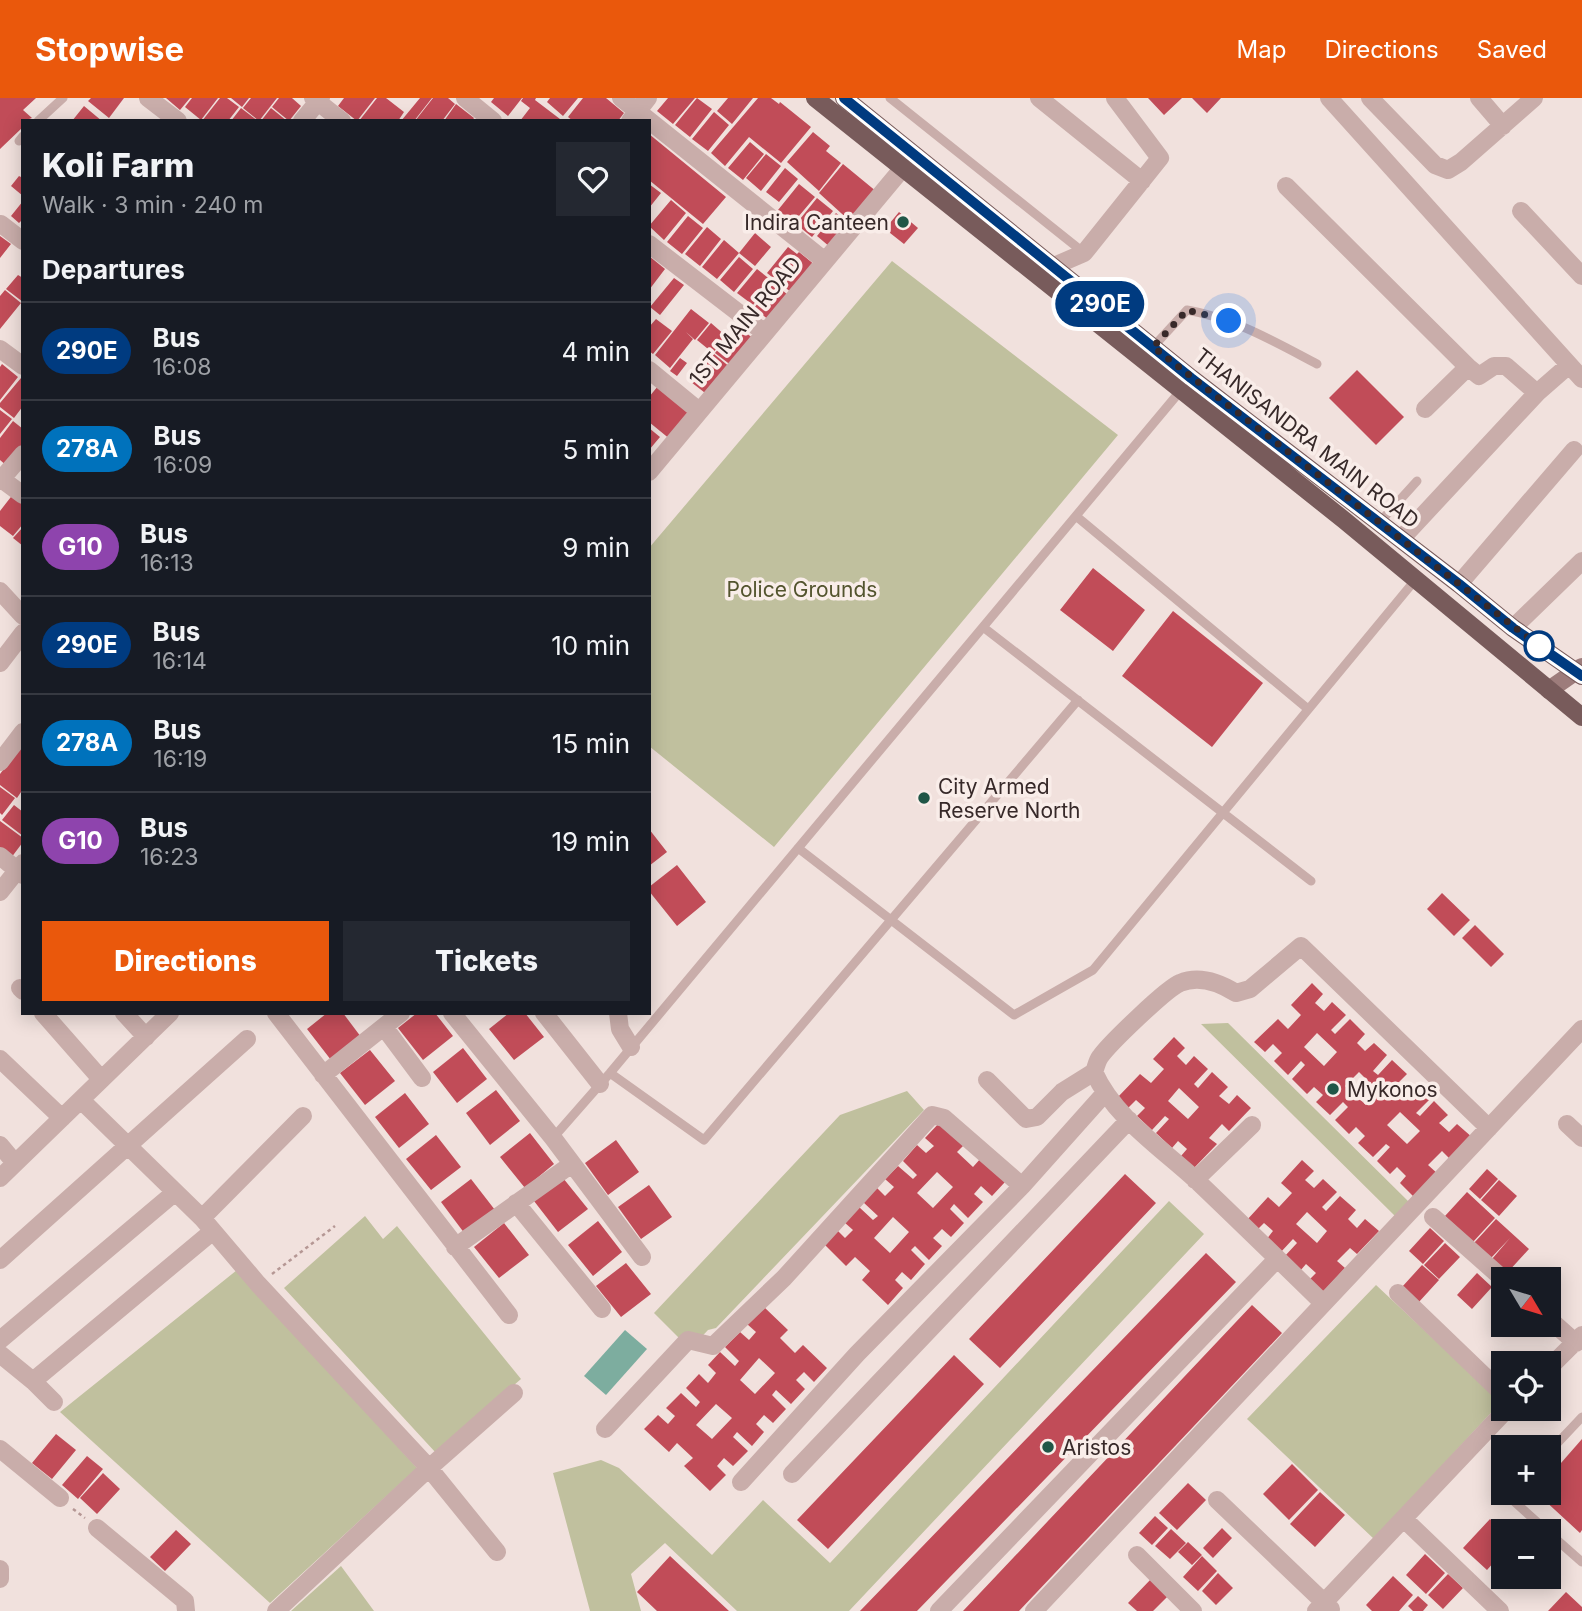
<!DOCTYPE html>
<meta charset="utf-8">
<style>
body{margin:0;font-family:Inter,sans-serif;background:#242831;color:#f1f3f6;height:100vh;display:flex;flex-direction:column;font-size:26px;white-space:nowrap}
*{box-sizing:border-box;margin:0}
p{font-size:23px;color:#9ea1a6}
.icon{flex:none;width:38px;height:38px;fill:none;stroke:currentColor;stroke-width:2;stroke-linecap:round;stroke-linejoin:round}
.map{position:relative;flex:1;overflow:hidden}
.details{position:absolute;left:21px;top:21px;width:630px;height:896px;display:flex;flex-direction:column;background:#171b24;border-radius:0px;box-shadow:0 4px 18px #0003}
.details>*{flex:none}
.badge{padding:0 14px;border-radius:23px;font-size:24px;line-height:46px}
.needle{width:46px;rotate:128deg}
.tools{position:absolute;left:1491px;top:1169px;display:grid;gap:14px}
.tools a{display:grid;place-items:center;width:70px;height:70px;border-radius:0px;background:#171b24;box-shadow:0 4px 18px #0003;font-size:35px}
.you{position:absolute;width:35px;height:35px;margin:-18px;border:5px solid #fff;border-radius:50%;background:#1a73e8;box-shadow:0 0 0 10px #1a73e833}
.map>.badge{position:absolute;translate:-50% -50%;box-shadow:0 0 0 4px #fff}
h2{padding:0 21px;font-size:26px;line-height:63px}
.round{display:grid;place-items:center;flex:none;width:74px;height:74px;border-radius:0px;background:#242831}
.head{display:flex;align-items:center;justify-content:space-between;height:119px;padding:0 21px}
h1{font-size:33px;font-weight:800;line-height:52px}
.button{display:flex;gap:14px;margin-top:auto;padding:14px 21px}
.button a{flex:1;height:80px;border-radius:0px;background:#ea580c;color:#fff;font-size:28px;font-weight:800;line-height:80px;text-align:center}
.button a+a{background:#242831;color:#f1f3f6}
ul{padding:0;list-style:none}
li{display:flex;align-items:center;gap:21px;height:98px;padding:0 21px;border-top:2px solid #363941}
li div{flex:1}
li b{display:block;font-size:26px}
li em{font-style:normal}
li .badge{min-width:77px;font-weight:700;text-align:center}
header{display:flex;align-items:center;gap:42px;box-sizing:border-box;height:98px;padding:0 35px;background:#ea580c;color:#fff}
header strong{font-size:33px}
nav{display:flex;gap:38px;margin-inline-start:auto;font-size:24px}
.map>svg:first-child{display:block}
</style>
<header>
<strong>Stopwise</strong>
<nav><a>Map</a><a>Directions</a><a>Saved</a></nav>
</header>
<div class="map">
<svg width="1582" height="1513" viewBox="0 0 1582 1513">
<rect width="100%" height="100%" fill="#f1e1dd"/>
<!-- green -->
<path fill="#c0c09e" d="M892,163l226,174 -344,412 -125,-101v-198z
M1228,925l181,179 -14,14 -194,-192z
M907,993l17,19 -208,218 -8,2 -18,19 -36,-36 186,-198z
M1169,1103l35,33 -355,377h-112l-72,-68 -34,31 10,37h-51l-37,-138 48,-13 18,8 93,87 51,-55 67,63z
M365,1118l18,23 14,-13 124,153 -85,74 -152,-165z
M237,1172l180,198 -147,135 -210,-191z
M1376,1187l125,117 -127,137 -127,-120z
M341,1468l33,45h-83z"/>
<!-- water -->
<path fill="#7dad9f" d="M625,1232l22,19 -41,46 -22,-19z"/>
<!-- building -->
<path fill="#c14c58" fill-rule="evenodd" d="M0,0h36l-13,12 9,8 -9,3v6l-23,22z
M91,0h33l-15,20 -21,-17z
M166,0h24l-10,12z
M192,0h26l-17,22 -16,-13z
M220,0h7l12,9 -11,14h-26z
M231,0h18l-7,9z
M251,0h26l-18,23 -16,-13z
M279,0h13l9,8 -12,15 -17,-14z
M344,0h31l-18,23 -19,-15z
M377,0h9l18,14 -6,9h-39z
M420,0h12l-18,23h-13z
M433,0h15l7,6 -13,17h-27z
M494,0h28l-14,18 -17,-14z
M523,0h13l-1,2 25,19 -40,2 10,-13 -9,-7z
M550,0h28l-15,18 -16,-14z
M583,0h23l18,15 -6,8h-45l-5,-4z
M668,0h27l-22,26 -16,-13z
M697,0l15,11 -22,28 -15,-12z
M728,0h25l-21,26 -15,-13z
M758,0h13l8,6 1,-2 31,25 -30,36 -32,-26 -24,29 -14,-13z
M1148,0h34l-18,17z
M1192,0h29l-14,15z
M456,6l18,14 -2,3h-28z
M84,8l18,15h-30z
M241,10l17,13h-27z
M271,10l16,13h-26z
M714,14l15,13 -21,26 -16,-12z
M813,34l17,14 -4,5 15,12 -22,28 -32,-29z
M649,36l77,63 -23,27 -54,-44z
M750,44l14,12 -21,26 -15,-12z
M766,56l15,12 -20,25 -15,-13z
M843,66l34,28 -25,31 -33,-30z
M785,70l13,11 -19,23 -13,-10z
M19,78l4,2v18l-12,-10z
M649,86l12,9 -12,15z
M799,86l16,13 -22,26 -15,-13z
M817,100l16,13 -21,26 -16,-13z
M671,102l15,13 -22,27 -15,-14z
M23,103v18l-4,4 -8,-7z
M899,114l19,16 -14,16 -19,-15z
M836,115l13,11 -19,23 -13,-11z
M688,118l15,12 -21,26 -15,-12z
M707,129l14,12 -21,27 -15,-12z
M755,135l16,14 -16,19 -16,-13z
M0,138l11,8 -11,14z
M724,142l15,13 -22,26 -15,-12z
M788,149l9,7 2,-2 16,13 -23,28 -25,-20z
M649,158l16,13 -16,21z
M739,159l14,12 -19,23 -14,-12z
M757,171l15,12 -19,24 -16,-12z
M18,177l5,3v24l-17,-13z
M674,180l10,7 -24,30 -10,-8z
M774,185l15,13 -20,24 -15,-12z
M5,192l16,13 -21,26v-33z
M691,211l18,14 -14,17 -9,-8 7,7 -23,29 -15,-13z
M656,221l16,12 -19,23 -4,-3v-24z
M711,225l15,13 -13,17 -16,-13z
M737,228l17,13 -22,27 -17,-13z
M714,256l17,14 -22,28 -18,-14z
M680,260l7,5 -10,13 -7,-5z
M2,266l16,13 -18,23v-33z
M1357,272l47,47 -28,28 -47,-47z
M21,280l2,1v27l-9,12 -14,-11v-4z
M658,288l34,28 -21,26 -22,-18v-25z
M0,312l12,9 -12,15z
M13,323l10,8v16l-16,21 -7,-6v-22z
M649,330l11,9 -11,13z
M14,395l9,7v24l-10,12 -13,-10v-15z
M23,429v19l-10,-8z
M1093,470l52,42 -32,41 -53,-41z
M1173,513l90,72 -51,64 -90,-71z
M23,646v45l-6,9 -17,-13v-11z
M0,689l15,11 -13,17 -2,-2z
M14,707l9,7v24l-21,-16z
M0,723l23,17v4l-12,16 -11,-8z
M649,731l18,23 -18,14z
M677,767l29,37 -29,24 -28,-35v-4z
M1442,795l28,27 -16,16 -27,-27z
M1475,827l29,29 -13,13 -29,-29z
M1312,885l11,11 -8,9 9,8 8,-9 14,13 -15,15 4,4 15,-15 15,15 -8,9 8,8 9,-8 13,12 -14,16 5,4 14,-15 15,14 -9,9 9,9 9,-9 15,15 -15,15 4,3 14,-15 14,14 -9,8 10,9 8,-8 16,14 -22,22 -9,-9 -14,14 10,9 -23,24 -15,-15 6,-7 -9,-9 -7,7 -13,-13 13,-14 -4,-3 -13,13 -15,-14 7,-7 -9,-9 -7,7 -14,-14 13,-13 -5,-5 -13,13 -14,-13 7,-7 -9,-8 -7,7 -15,-15 13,-14 -4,-4 -13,14 -14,-14 8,-8 -9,-9 -8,8 -11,-10 24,-23 10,10 13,-14 -10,-10zM1317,935l20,19 -13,14 -20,-19zM1359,974l19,19 -12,14 -21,-19zM1400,1014l20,19 -13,13 -20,-19z
M327,915h16l18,24 -30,23 -24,-31z
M417,915h18l18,23 -30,24 -25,-32z
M509,915h16l19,24 -30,23 -25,-31z
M1174,939l11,11 -8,8 9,9 8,-9 14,13 -14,15 4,4 14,-16 16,15 -9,9 10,8 8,-9 14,13 -22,23 -7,-7 -13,14 8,6 -23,24 -13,-12 6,-7 -9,-8 -6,7 -16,-15 13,-14 -4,-3 -13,14 -15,-14 8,-8 -9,-8 -8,8 -11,-10 23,-24 11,9 13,-14 -11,-10zM1179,990l20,19 -11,12 -20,-18z
M463,950l24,31 -30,24 -24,-31z
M370,952l25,31 -30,24 -25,-32z
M496,992l24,31 -30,24 -24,-32z
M405,995l24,31 -30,24 -24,-31z
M941,1023l24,23 -8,8 16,15 8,-9 24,24 -13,14 -11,-10 -7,8 9,8 -15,16 -14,-14 -4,5 14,14 -13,14 -9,-8 -9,9 9,8 -13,14 -14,-14 -4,4 14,14 -14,16 -9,-8 -7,8 8,8 -15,17 -26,-25 8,-9 -15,-14 -9,9 -24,-24 13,-14 10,10 8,-8 -9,-8 15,-15 14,13 5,-4 -15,-14 14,-14 8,8 9,-9 -9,-8 13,-13 15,13 4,-4 -14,-14 14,-16 9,8 8,-7 -9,-8zM937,1074l16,15 -20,21 -16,-15zM893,1119l16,15 -19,21 -16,-15z
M530,1035l24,31 -29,24 -25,-31z
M436,1037l25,32 -30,23 -25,-31z
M616,1042l23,32 -31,23 -23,-32z
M1302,1062l12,11 -9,9 9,8 9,-9 14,13 -15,15 4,4 14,-15 16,14 -8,9 9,9 8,-9 14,12 -22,23 -7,-6 -13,13 8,7 -22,24 -14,-12 7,-7 -10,-9 -6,7 -16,-14 13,-14 -4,-4 -13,14 -14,-13 7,-9 -9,-8 -8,8 -10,-10 22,-24 11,10 13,-14 -11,-10zM1307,1114l20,19 -10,12 -21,-19z
M1487,1071l11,10 -18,20 -11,-10z
M1125,1076l31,29 -156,165 -31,-29z
M563,1080l25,31 -30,23 -24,-31z
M471,1081l24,31 -30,24 -24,-32z
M1499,1082l18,16 -18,20 -18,-16z
M649,1087l23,32 -31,22 -23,-32z
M1467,1094l28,26 -22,24 -28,-26z
M1496,1121l33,30 -22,24 -15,-14 18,-21 -19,20 -17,-15z
M598,1123l24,31 -29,24 -25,-31z
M504,1125l25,32 -30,23 -25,-31z
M1430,1130l14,13 -21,23 -14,-13z
M1445,1145l15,14 -21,22 -15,-14z
M1206,1155l30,29 -319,329h-57z
M626,1165l25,31 -30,23 -25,-31z
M1422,1167l17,15 -21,23 -16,-16z
M1477,1175l15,14 -20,22 -15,-14z
M1252,1207l30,28 -263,278h-56z
M764,1209l24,23 -8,8 15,15 8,-8 24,23 -13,14 -10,-10 -8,8 9,9 -14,15 -15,-14 -4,5 14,14 -13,14 -9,-8 -8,9 8,8 -12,14 -15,-14 -4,5 15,14 -15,15 -9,-8 -7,8 9,9 -16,16 -26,-25 9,-8 -16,-15 -8,9 -25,-23 14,-14 10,9 7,-8 -9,-8 15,-15 15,14 4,-5 -14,-14 13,-14 9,9 8,-10 -8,-8 12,-13 15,14 4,-5 -14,-14 15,-15 9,8 7,-8 -9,-8zM759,1260l16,15 -20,21 -15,-14zM716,1306l16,14 -20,21 -16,-14z
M954,1257l30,29 -156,165 -31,-29z
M56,1336l20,16 -24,29 -20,-16z
M1582,1341v91l-2,3 -38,-35 7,-5 11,-16 -6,-6z
M87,1358l16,13 -25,30 -16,-14z
M1292,1366l26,26 -29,30 -26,-26z
M103,1375l17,16 -23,25 -17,-16z
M1188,1385l18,17 -29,30 -18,-17z
M1320,1394l25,23 -30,32 -25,-23z
M1155,1418l13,12 -16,17 -13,-12z
M1490,1421l13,12v21l-16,18 -24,-22z
M1222,1430l10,10 -19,20 -10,-10z
M1171,1431l15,14 -16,16 -15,-13z
M176,1432l15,14 -26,27 -15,-14z
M1188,1444l14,13 -10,10 -14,-13z
M1425,1456l20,19 -19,21 -20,-19z
M670,1458l59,55h-72l-20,-19z
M1202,1458l15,15 -19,20 -15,-14z
M1218,1475l15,15 -17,17 -14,-14z
M1448,1476l15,14 -20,21 -15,-14z
M1393,1478l20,19 -14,16h-27l-6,-6z
M1151,1481l17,17 -15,15h-16l-9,-8z
M1566,1494l16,15v4h-34z
M1418,1498l10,9 -5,6h-10l-5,-5z"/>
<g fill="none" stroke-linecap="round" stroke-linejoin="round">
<!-- path -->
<path stroke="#b59794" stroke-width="2.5" stroke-dasharray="3.5 3.5" stroke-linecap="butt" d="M272,1176l63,-48
M73,1411l12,9"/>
<!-- lane -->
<path stroke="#c9adaa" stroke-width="9" d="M890,0l193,154
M38,23l25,-23
M19,43l4,-5
M1153,249l34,-37c47,8 88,32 130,54
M1076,418l232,193
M1379,425l38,-42
M983,529l328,254
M798,750l216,167 79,-45 323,-391
M610,975l94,67 374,-440
M553,1040l57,-65 572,-684
M1549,1354l33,-35
M1511,1395l-3,3 39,35
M1549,1435l33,29"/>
<!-- street -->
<path stroke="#c9adaa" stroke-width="18" d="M148,0l30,23
M313,0l29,23
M465,0l28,23
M621,0l204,163
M1039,0l103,83
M1329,0l253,281
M1370,0l65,67 13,5 13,-8 73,-64
M1479,0l24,28
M302,23l19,-23
M630,23l18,-23
M1286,88l182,181 -43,42
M1521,113l61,65
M1,126l22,17
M649,146l116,89
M1054,168l30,-13 76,-95 -45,-60
M0,251l23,17
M1468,269l11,9 15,-10h12l31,27
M649,272l50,41
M649,374l263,-315
M0,380l23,17
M0,383l23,-27
M1401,441l136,-146 32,-28
M1459,486l115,-134
M0,493l23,25
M1513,530l69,-67
M0,565l23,-30
M0,664l23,-30
M0,758l23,19
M0,794l23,-29
M20,890l3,3
M43,915l58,66
M124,915l22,24
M276,915l233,302
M452,915l101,125 89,119
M544,915l56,71
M618,915l2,16 11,18
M384,929l38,51
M0,961l62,59
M323,977l78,-62
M987,982l39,39 11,-2 25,-25 32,-20
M81,1002l121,118 56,66 171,184 68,84
M1567,1026l15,14
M0,1047l15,18
M0,1080l170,-165
M1195,1082l57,-55
M516,1105l86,106
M1433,1119l70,62
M202,1120l101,-102
M455,1149l117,-83
M0,1162l247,-221
M1398,1195l105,101
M1323,1205c-42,-41 -84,-82 -127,-123 -36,-33 -82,-63 -102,-108 2,-5 3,-11 6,-15 9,-13 67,-69 80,-74 19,-8 40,0 56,10l14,-4 51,-43 188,182
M1549,1221l27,24
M0,1242l174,-147
M0,1256l33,27 21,21
M1549,1270l33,-33
M33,1283l180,-150
M605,1331l83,-89 25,6 71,-68 148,-163 12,3 78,68 83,-93
M0,1351l60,49
M792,1376l337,-354
M741,1384l116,-128 165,-168
M1217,1402l114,109
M1404,1421l96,92
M97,1430l88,73 1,10
M1137,1457l56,56
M0,1471v10
M276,1513l153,-143 85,-75
M939,1513l338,-352
M1034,1513l548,-582
M1316,1513l191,-202"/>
<!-- secondary -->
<path stroke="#9d7c7b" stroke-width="18" d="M1549,592l33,-23"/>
<!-- primary -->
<path stroke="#785b5b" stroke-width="18" d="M815,0l529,422 238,197
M844,0l347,280 268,206 54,44 69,48"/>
</g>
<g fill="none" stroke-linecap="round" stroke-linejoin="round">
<!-- line casing -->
<g stroke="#fff" stroke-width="16">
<path id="line" d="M844,0l347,280 268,206 54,44 69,48"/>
</g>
<!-- line -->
<use href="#line" stroke="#003b80" stroke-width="10"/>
<!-- walk -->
<path stroke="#372929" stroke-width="7" stroke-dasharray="0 12.6" d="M1229,223l-42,-11 -34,37 386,299"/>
</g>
<!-- markers -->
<g fill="#205647" stroke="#f9ede9" stroke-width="2.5">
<circle cx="903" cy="124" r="7"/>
<circle cx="924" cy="700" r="7"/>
<circle cx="1333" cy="991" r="7"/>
<circle cx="1048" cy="1349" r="7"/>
</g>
<circle fill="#fff" stroke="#003b80" stroke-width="3.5" cx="1539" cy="548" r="14"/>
<g text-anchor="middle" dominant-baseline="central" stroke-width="7" stroke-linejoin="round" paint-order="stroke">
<!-- poi labels -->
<g font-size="21" fill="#372929" stroke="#f9ede9" text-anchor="start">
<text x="889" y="124" text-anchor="end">Indira Canteen</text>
<text x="938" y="688">City Armed<tspan x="938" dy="24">Reserve North</tspan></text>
<text x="1347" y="991">Mykonos</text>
<text x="1062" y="1349">Aristos</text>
</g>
<!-- street labels -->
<g font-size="21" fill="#372929" stroke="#f9ede9">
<text transform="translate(745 223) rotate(-50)">1ST MAIN ROAD</text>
<text transform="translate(1307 340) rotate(38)">THANISANDRA MAIN ROAD</text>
</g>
<!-- park labels -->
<g font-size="21" fill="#53542e" stroke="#f9ede9">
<text x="802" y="491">Police Grounds</text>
</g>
</g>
</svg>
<div class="tools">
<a><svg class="needle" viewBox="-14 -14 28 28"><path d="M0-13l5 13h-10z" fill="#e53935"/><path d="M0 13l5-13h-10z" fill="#9ea1a6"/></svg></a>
<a><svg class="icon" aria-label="locate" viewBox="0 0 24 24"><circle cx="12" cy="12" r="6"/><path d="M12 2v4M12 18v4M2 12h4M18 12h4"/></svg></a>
<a>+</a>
<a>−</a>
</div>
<div class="you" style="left:1229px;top:223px"></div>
<b class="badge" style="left:1100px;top:206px;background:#003b80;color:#fff">290E</b>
<section class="details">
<div class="head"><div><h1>Koli Farm</h1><p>Walk · 3 min · 240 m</p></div><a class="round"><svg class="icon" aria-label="heart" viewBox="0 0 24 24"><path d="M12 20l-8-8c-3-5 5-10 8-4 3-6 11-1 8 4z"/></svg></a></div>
<h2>Departures</h2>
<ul>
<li><span class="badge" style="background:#003b80;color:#fff">290E</span><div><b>Bus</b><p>16:08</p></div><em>4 min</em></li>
<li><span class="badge" style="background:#0072bc;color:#fff">278A</span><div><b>Bus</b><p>16:09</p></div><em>5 min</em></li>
<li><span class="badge" style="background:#8e44ad;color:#fff">G10</span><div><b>Bus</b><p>16:13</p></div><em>9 min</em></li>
<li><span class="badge" style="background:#003b80;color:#fff">290E</span><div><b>Bus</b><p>16:14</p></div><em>10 min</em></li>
<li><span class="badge" style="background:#0072bc;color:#fff">278A</span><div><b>Bus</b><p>16:19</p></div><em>15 min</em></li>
<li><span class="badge" style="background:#8e44ad;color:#fff">G10</span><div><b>Bus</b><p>16:23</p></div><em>19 min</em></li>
</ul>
<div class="button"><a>Directions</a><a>Tickets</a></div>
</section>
</div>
